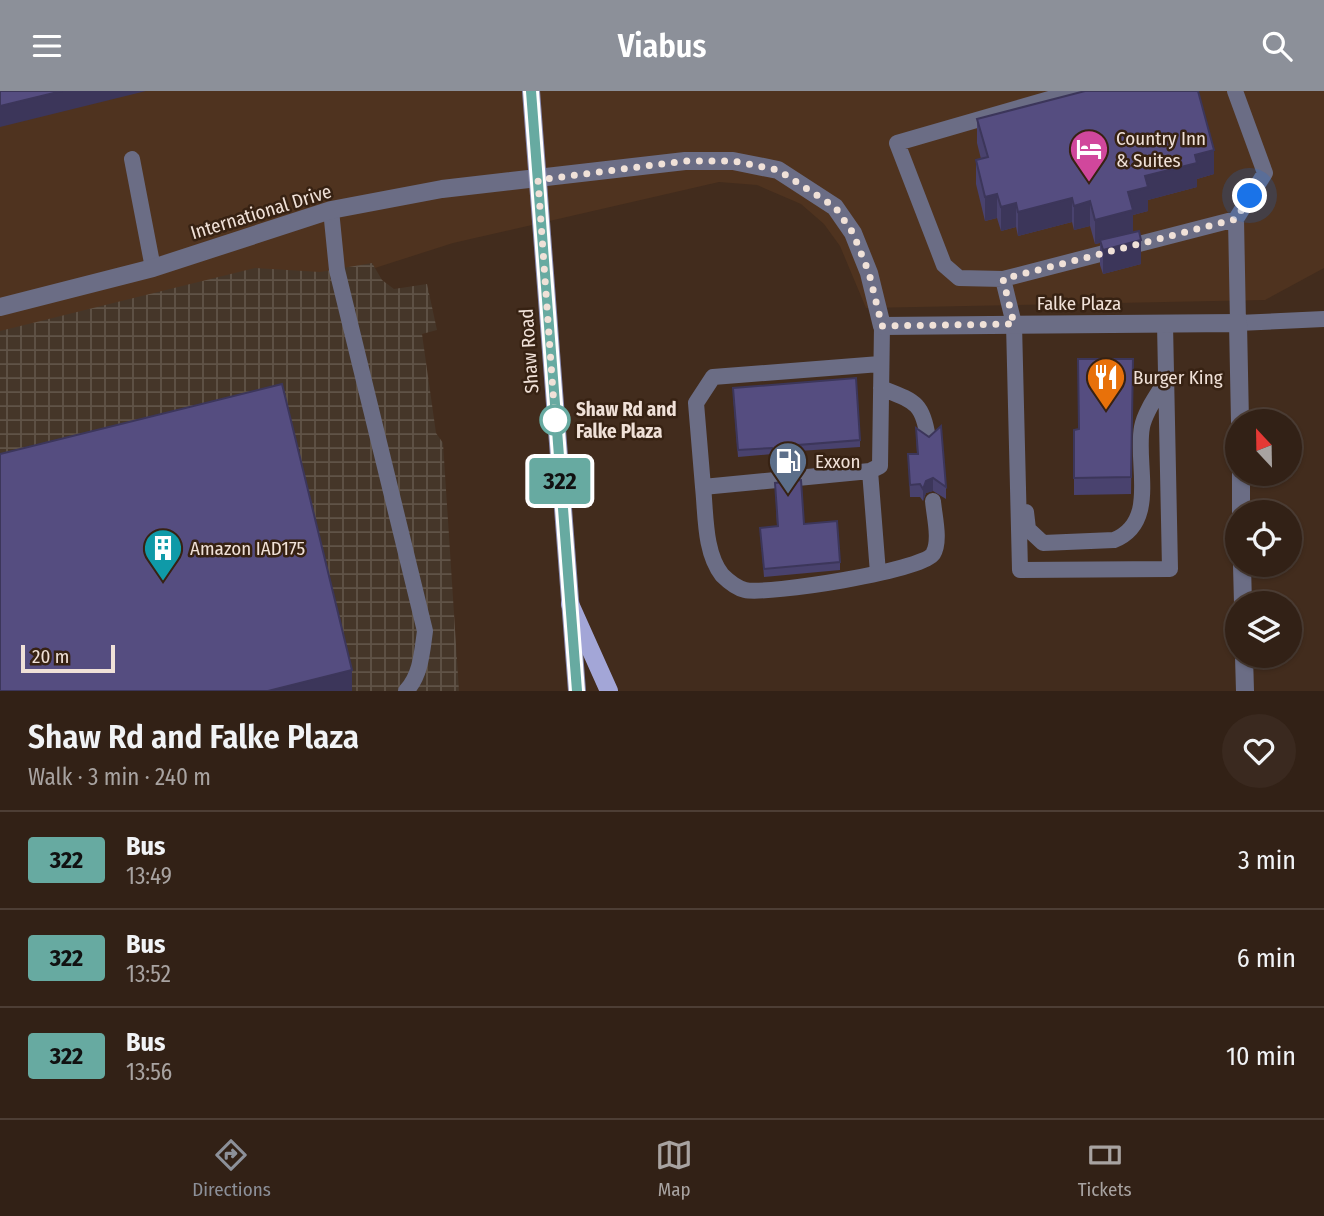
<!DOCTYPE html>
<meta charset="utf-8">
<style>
body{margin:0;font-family:"Fira Sans Condensed",sans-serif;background:#3a291f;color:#f1f3f6;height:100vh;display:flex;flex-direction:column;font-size:26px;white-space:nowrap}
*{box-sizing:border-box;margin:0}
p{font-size:23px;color:#a8a3a1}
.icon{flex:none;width:38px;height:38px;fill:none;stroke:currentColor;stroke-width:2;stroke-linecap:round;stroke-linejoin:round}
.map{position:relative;height:600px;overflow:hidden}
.sheet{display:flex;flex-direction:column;background:#322116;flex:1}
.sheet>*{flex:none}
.badge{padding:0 14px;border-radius:5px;font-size:24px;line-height:46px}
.needle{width:46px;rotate:338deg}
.tools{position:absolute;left:1225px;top:318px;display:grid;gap:14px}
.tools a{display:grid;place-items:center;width:77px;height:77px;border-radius:50%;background:#322116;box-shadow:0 2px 5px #0004,0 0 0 2px #4d3e35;font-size:35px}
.scale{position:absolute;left:21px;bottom:18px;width:94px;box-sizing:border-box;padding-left:7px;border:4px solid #f0e1d8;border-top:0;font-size:19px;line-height:24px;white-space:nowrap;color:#f0e1d8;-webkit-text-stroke:5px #372213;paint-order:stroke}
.you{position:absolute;width:35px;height:35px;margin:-18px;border:5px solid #fff;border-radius:50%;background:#1a73e8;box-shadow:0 0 0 10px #1a73e833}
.map>.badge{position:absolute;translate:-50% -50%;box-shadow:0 0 0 4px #fff}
.round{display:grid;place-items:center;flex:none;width:74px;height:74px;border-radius:37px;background:#3a291f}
.headline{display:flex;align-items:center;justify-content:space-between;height:119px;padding:0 28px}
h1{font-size:33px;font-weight:600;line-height:52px}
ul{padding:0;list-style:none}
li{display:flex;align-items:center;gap:21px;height:98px;padding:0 28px;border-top:2px solid #4d3e35}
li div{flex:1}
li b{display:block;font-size:26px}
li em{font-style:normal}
li .badge{min-width:77px;font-weight:700;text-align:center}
header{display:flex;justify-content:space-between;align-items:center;height:91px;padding:0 28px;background:#8c9099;color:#fff;font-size:32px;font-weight:600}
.menu{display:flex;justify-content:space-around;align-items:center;height:98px;border-top:2px solid #4d3e35;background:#322116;font-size:19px;color:#a8a3a1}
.menu a{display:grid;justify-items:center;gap:4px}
.menu .selected{color:#8c9099}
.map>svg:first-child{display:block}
</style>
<header><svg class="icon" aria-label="menu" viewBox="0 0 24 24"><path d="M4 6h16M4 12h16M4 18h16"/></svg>Viabus<svg class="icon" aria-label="search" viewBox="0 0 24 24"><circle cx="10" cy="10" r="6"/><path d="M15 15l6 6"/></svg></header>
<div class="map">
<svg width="1324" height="600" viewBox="0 0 1324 600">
<defs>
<pattern id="industrial-grid" width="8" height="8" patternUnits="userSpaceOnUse" patternTransform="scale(1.75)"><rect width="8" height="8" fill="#453629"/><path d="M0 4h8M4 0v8" fill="none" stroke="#605347"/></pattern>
</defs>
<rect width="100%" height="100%" fill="#422c1d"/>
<!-- built -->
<path fill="#4f331f" d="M0,0h1324v177l-59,32 -399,8 -26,-62 -16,-22 -23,-20 -44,-19 -38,-3 -266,61 -453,145z"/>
<!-- industrial -->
<path fill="url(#industrial-grid)" d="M372,172l10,17 12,9 33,-5 10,46 -15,4 14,99 7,10 16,248h-459v-360l255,-63 65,4z"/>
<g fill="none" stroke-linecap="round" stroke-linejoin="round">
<!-- lane -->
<path stroke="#6b6d85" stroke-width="16" d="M1077,0l-180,52 47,122 15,13 44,1 11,45 6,246 150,-1 -5,-245
M1235,0l30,82 -29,46 2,104 86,-4
M132,68l21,109
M331,119l6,60 88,361c-3,21 -4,44 -19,60
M1003,188l233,-60
M880,273l-167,13 -17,26 7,84 167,-16 10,-5 2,-140
M881,297c33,13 42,14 47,51
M870,380l8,102
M703,396c3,27 1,65 19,88 5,5 15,13 23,15 22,5 177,-19 188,-36 8,-13 1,-39 0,-53
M1026,421l2,17 15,14 71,-3c45,-18 21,-76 28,-113 3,-16 16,-33 25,-48"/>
<!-- street -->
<path stroke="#6b6d85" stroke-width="18" d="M0,216l153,-39 178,-58 111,-21 243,-28h48l45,9 57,37 18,26 16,40 13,53 356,-3 2,99
M1241,383v39
M1242,474l1,39
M1244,565l1,35"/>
<!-- secondary -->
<path stroke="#8b8db3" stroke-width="18" d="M531,0l46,600"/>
<!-- primary -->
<path stroke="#a3a6d7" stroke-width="18" d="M570,513l39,87"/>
</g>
<!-- wall -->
<path fill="#49426e" d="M977,28l237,55 -17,5v8l-49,13v11l-15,4v17l8,32 -38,10 -3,-9v-22l-5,1 -5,-18 -16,4 -2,-8 -54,14 -2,-9 -15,4 -4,-13 -12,3 -9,-37v-24l5,-1 -4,-16z
M1133,268l-2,135 -57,1v-65l5,-1z
M733,304l127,45v7l-61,4v16l-26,3 -1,-16 -34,3z
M916,337l30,59v12l-13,-8 -7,2 -3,8 -3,-4h-10l-2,-43h9z
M775,392l29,41 36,38v8l-76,7 -4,-49 17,-2z"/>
<!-- shaded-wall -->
<path fill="#3c365a" d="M62,0h84l-146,36v-21z
M1214,59v24l-17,5v8l-49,13v11l-15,4v20l-38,9v-24l50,-44 50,-21z
M997,103v24l-12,3v-24z
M1072,107v24l-54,14v-24z
M1090,110v25l-16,4v-24z
M1016,112v24l-15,4v-24z
M1141,149v24l-38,10v-24z
M933,387v13l-7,2 -3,8v-12l3,-8z
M352,579v21h-84z"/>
<!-- building -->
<path fill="#554d80" stroke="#3c365a" stroke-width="2" d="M0,0h62l-62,15z
M1085,0h113l16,59 -19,5 2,8 -52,13 3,11 -20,5 5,18 -38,10 -5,-19 -16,5 -2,-8 -54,14 -2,-9 -15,4 -4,-13 -12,3 -9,-37 12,-3 -11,-38z
M1139,140l2,9 -38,10 -3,-10z
M1078,268h55l-2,118 -57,1v-48l5,-1z
M856,287l4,62 -62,5 1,16 -26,2 -1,-15 -34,2 -5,-62z
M282,293l70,286 -84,21h-268v-237z
M941,335l5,61 -13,-9 -7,3 -3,8 -3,-5 -10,1 -2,-31h10l-2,-26 13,9z
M801,389l3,44 33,-3 3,41 -76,7 -4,-41 18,-2 -3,-43z"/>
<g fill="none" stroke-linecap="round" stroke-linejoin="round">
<!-- line casing -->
<g stroke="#fff" stroke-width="16">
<path id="line" d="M531,0l46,600"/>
</g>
<!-- line -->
<use href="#line" stroke="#67aaa1" stroke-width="10"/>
<!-- walk -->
<path stroke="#f0e1d8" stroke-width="7" stroke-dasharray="0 12.6" d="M555,329l-17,-240 147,-19h48l45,9 57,37 18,26 16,40 13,53 132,-2 -11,-45 233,-60 14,-23"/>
</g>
<!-- icons -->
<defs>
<g id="hotel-pin" transform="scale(2.0125)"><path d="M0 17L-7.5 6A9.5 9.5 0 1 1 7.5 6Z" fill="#d1479c" stroke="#372213"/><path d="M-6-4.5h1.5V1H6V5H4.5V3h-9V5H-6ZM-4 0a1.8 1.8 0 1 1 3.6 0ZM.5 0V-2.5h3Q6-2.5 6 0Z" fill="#fff"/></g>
<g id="restaurant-pin" transform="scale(2.0125)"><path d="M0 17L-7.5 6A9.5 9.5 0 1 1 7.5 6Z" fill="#e8710a" stroke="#372213"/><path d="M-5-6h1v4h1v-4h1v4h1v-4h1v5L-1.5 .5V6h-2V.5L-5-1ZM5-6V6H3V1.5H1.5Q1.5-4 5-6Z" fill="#fff"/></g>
<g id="fuel-pin" transform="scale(2.0125)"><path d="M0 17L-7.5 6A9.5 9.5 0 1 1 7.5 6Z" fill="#5c6f8a" stroke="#372213"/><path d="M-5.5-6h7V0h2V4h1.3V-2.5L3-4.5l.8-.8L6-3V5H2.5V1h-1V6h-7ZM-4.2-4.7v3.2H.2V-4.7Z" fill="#fff"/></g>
<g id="building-pin" transform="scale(2.0125)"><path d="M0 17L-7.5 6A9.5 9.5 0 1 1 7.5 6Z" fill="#0f9aa8" stroke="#372213"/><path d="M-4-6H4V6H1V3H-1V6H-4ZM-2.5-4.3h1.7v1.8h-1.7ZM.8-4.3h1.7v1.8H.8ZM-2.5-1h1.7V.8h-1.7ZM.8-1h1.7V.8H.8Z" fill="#fff"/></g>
</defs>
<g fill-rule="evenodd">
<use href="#hotel-pin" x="1089" y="58"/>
<use href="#restaurant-pin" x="1106" y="286"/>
<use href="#fuel-pin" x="788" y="370"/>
<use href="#building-pin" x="163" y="457"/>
</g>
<!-- markers -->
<circle fill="#fff" stroke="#67aaa1" stroke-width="3.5" cx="555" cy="329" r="14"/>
<g text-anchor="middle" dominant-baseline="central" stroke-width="5" stroke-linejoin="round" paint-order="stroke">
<!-- poi labels -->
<g font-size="19" fill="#f0e1d8" stroke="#372213" text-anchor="start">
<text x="1116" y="47">Country Inn<tspan x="1116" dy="22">&amp; Suites</tspan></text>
<text x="1133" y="286">Burger King</text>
<text x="815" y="370">Exxon</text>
<text x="190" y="457">Amazon IAD175</text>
</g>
<!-- street labels -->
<g font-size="19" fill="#f0e1d8" stroke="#372213">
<text transform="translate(261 121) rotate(-17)">International Drive</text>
<text x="1079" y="212">Falke Plaza</text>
<text transform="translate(529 260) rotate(-94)">Shaw Road</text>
</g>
<!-- stop labels -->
<g font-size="19" font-weight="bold" fill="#f0e1d8" stroke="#372213" text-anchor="start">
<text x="576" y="318">Shaw Rd and<tspan x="576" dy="22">Falke Plaza</tspan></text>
</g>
</g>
</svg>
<div class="tools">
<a><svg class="needle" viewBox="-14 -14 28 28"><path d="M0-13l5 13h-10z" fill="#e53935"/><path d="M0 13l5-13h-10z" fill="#a8a3a1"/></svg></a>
<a><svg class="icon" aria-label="locate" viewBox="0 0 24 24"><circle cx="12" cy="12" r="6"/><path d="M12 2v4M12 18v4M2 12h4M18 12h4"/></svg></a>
<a><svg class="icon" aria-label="layers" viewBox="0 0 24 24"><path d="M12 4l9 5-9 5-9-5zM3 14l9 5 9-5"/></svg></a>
</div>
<div class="scale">20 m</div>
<div class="you" style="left:1250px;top:105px"></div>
<b class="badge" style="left:560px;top:390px;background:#67aaa1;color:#111">322</b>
</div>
<section class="sheet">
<div class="headline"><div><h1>Shaw Rd and Falke Plaza</h1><p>Walk · 3 min · 240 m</p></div><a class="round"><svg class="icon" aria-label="heart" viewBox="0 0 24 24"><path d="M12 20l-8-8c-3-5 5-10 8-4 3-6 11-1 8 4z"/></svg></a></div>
<ul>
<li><span class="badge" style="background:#67aaa1;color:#111">322</span><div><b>Bus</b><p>13:49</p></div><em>3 min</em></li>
<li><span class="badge" style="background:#67aaa1;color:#111">322</span><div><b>Bus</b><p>13:52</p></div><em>6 min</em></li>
<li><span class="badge" style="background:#67aaa1;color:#111">322</span><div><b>Bus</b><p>13:56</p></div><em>10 min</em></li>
</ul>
</section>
<nav class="menu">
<a class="selected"><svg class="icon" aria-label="directions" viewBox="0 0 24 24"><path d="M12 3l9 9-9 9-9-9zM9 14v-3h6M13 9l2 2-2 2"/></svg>Directions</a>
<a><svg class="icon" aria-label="map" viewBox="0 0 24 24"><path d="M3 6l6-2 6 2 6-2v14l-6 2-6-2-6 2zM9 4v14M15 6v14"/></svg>Map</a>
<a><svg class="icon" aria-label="tickets" viewBox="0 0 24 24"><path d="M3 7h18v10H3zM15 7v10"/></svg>Tickets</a>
</nav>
